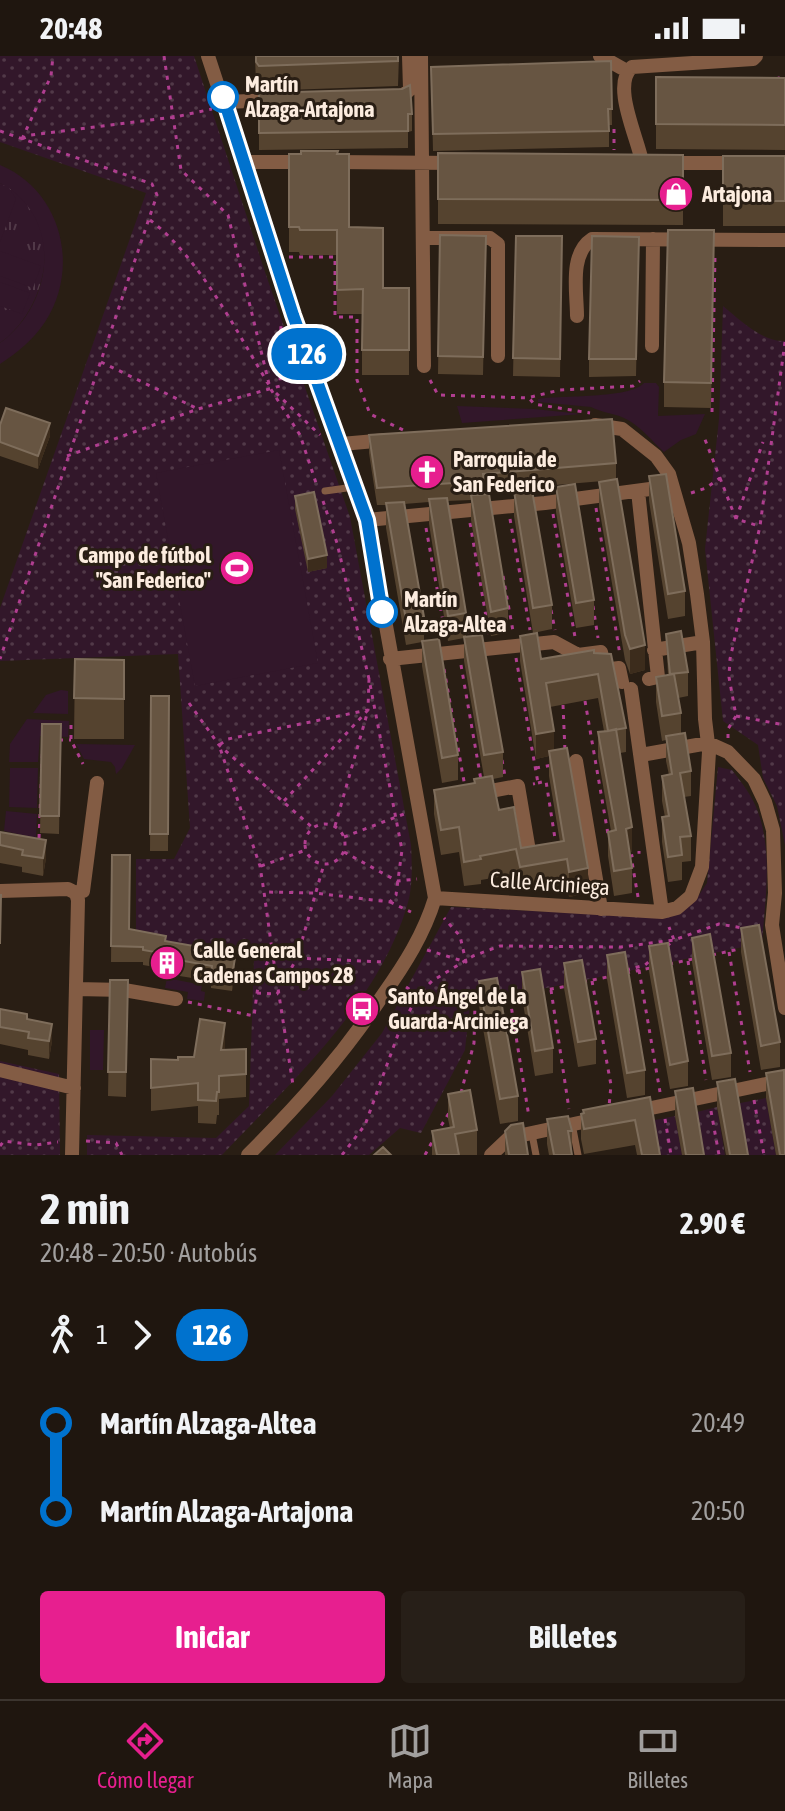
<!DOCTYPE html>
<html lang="es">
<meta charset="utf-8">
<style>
body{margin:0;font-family:"Asap Condensed",sans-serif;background:#271f18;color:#f1f3f6;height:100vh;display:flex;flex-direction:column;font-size:30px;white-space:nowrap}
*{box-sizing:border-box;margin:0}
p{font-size:26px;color:#a19f9e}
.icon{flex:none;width:44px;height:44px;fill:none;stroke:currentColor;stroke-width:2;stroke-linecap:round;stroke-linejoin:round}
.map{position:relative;height:1099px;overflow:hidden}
.drawer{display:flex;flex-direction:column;background:#1f160f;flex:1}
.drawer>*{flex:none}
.badge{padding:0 16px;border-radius:26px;font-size:28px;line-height:52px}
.map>.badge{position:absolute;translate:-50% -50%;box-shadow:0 0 0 4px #fff}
.legs{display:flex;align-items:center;gap:12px;height:88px;padding:0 40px;font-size:26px}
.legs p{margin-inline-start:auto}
.overview{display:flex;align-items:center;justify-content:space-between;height:136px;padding:0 40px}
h1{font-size:44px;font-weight:700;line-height:60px}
.button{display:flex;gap:16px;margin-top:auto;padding:16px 40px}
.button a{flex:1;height:92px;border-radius:8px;background:#e71f8f;color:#fff;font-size:32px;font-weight:700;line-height:92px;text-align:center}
.button a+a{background:#271f18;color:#f1f3f6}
ul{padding:0 40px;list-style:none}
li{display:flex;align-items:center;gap:28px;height:88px;font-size:30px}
li i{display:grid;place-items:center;width:12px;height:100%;margin:0 10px;background:currentColor}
li i::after{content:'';width:20px;height:20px;margin:-10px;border:6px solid;border-radius:50%;background:#1f160f}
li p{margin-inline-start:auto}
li:first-child i{background:linear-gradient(#0000 50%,currentColor 0)}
li:last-child i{background:linear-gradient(currentColor 50%,#0000 0)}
.status{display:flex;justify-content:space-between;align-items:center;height:56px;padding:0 40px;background:#1f160f;direction:ltr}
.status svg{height:22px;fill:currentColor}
.tab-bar{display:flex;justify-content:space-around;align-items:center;height:112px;border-top:2px solid #3c352f;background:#1f160f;font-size:22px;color:#a19f9e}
.tab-bar a{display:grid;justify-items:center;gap:4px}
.tab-bar .active{color:#e71f8f}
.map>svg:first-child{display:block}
</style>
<div class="status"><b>20:48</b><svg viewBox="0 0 49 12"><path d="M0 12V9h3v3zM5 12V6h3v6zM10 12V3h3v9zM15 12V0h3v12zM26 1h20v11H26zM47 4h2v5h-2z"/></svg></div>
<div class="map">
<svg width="785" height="1099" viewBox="0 0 785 1099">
<defs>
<pattern id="grass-tufts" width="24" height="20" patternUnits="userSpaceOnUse" patternTransform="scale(2)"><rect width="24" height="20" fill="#32172a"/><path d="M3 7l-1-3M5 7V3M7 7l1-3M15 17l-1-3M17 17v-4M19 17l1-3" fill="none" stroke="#513948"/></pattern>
<pattern id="park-dots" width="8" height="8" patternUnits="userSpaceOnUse" patternTransform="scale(2)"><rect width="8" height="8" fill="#32172a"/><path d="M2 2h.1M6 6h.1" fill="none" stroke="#513948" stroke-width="1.8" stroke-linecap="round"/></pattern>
</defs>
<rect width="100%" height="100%" fill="#291e14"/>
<!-- grass -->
<path fill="url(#grass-tufts)" d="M0,127c68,30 51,123 0,160z"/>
<!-- park -->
<path fill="url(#park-dots)" d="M0,0h194l71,216 85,245 61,328c1,20 2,42 -4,61 -29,98 -117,177 -185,249h-135v-20l129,3 33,-32 5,-147 -118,-24v-76h38l16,-31 -12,-174 -178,7v-53l146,-415 -146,-51z
M723,250c17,14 39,36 62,35v504l-8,-39 -14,-28 -5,-33 -35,-24 -18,-172 14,-130z
M718,711l14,3c10,13 21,27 26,42 15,41 7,89 4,131l-292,61 -5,46 -44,83 -21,-5 -31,27h-94l57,-59 50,-63 69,-126 208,10 38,-19 10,-15z
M0,1005l59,13 1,81h-60z
M766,1042l10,57h-32l-9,-51z
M717,1051l8,48h-25l-7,-42z
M675,1060l7,39h-26l-6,-34z"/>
<!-- garden -->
<path fill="#32172a" d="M0,109c61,25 81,102 45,157 -12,18 -27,30 -45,42v-21c50,-36 64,-116 9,-155l7,11 -16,43v-57l5,1 -5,-3z
M0,195l41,15 -8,22 -33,-12z
M0,226l30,11 -8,21 -22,-8z
M644,327h12l3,4 -1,29 47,-2 -9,20 -15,6 -17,12c-11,-10 -22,-24 -36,-32 -12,-7 -26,-7 -37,-13l-53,-5v-3c22,-4 92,0 106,-16z
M457,350l77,3 48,5 -120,9z
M279,394l39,213 -123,23 -39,-213z
M61,634l7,1v23l-35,-1 13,-18z
M27,663l42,2 -1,16 -28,-1 -2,26h-29l1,-18z
M76,688l59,1 -13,23 -6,6 -1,-7 -4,-5 -27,-3z
M10,712h28l-1,40 -28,-1z
M6,755l31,3 -1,24 -32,-7z
M167,922l35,7 -1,6 4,1 -1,9 -17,-2 1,-7 -23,-4z
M90,974h14l-1,40h-13z"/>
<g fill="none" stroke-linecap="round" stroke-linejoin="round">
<!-- path -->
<path stroke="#b03e90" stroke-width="3" stroke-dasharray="4 6" stroke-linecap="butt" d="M164,0l17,114 47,45 42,173 30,47 17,51
M776,23l9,-3
M614,73v21
M0,75l152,53 5,11 -157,464
M22,83l9,-4 144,-18 37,-8
M22,83l29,-63 2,-20
M150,164c50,38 86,111 119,165
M289,201h46v60h22v63l13,34 33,16
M101,306l97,47
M430,324l8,15 91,3 5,6 56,9
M276,337l44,42
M531,341l29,-7 73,-4 7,-5
M712,356l3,-157
M67,400l131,-47 82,-23 1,-64
M720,422l16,41 23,7
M691,437l15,-5 14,-10 -16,-41
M323,445l14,42 32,136
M596,452l24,147
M553,458l22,123
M510,463l20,111
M736,463l27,-77
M470,467l19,111
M426,472l20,110
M503,520l10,55
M593,550l5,32
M551,554l4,20
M466,564l3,16
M516,602l22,125 -5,1
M461,609l20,115
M444,613l21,118
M585,645l23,133
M189,647l30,42 94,83
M563,649l2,46
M736,660l49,9
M71,669v15l12,24
M728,682v-9l8,-13 -7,-39 1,-18 30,-133 25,-184
M59,684h12
M502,704l3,16
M536,712l16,-3
M538,727l8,-2 10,64
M284,745l84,-91
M305 788a20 20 0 1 1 40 0a20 20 0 1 1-40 0Z
M335,770l32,-112
M344,781l60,-23
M39,782l4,-99
M344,796l53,29 20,-2
M261,810l45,-16
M638,841l-7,-41 8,-2v-3
M390,846l21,10
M667,890l7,-6 -5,-13
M272,894l21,135
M427,894l39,12 -6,-26 -16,-18
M729,896l21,120
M712,899l32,-7
M297,902l87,4
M688,905l18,119
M669,908l24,-5
M626,914l19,-5 7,-6
M639,914l21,122
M626,917l24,-5
M592,925l19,104 -2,22
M583,926l24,-5
M406,931l12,8 14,-14 41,-25 27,-10 121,1 53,-7 45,-16 24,4
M551,934l18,119
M540,935l28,-5
M257,937l20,1 20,-36 27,-94
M510,943l19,118
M497,944l28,-6
M188,946l66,14 4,-30 14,-36 -8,-58 -4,-26 -41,-121 9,-6 140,-29 1,-31 33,171 -6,45 -6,7 -75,-9 -51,-1
M461,1037l13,-50 1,-39 7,-1
M754,1044l10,55
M711,1055l8,44
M665,1063l6,36
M436,1078l13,-21
M86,1085l30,2 6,12
M0,1090l4,-5 31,4 23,-3
M342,1099l23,-30 35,-96 18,-34
M425,1099l8,-15"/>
<!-- lane -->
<path stroke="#835c44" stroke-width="7" d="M325,435l29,-4
M572,1068l6,31
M532,1078l4,21"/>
<!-- street -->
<path stroke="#835c44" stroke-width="14" d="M208,0l85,259 74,205 68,378c-11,36 -30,66 -52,97 -42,62 -82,107 -135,160
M421,0l3,310
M600,0l27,15
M397,41l8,-3 5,-5 -1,-33
M225,46l51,-2
M245,106h60
M333,106l124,1
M642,106c-4,-24 -31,-77 -10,-95l121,-8 3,-3
M665,107h76
M425,182h65l8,6v112
M577,260c0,-24 -8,-62 15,-77l193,1
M652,290l1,-107
M341,388l46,-4
M638,435l20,186 -9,2
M367,464l178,-17 120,-16
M654,594l49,-8
M390,603l164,-17 24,13 23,-3 3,18 15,-2 3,14
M631,633l31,223
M641,699l67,-12 20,9 26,27 11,23 8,28 2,63 -3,32 13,83
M576,705l25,148
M480,737l38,-7 12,71
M0,835l68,-2 8,4
M76,837l7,-2 14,-108
M435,842l227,14 15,-4 14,-12 11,-29 7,-115 -4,-33 -2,-77 -6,-48 -8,-51 -20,-69 -13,-18 -34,-27 -27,-4
M76,933l48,1 52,9
M0,1014l74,18
M637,1055l148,-31
M72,1099l6,-255 -2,-7
M491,1099l18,-17 88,-19"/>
</g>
<!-- wall -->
<path fill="#55432f" d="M255,0h144l-1,30 -139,5 -3,-5z
M611,5l1,64h-3v22l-176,4 -2,-84z
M656,21l129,1v72l-129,-1z
M259,37l153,21v17l-4,1v16l-149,2z
M438,97l245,2v70l-245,-1z
M289,98l60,73 34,61h26v87h-47v-61h-25v-59h-37l-1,-3h-10z
M723,100h62v70h-62z
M440,179l46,1 -3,139 -45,-1z
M516,180h46l-2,141 -47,-1z
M639,181l-3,139 -47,1v-18z
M714,199l-3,153 -47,-1v-25z
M0,369l50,11 -12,33 -38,-13z
M369,379l247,28v16l29,191 -15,4 -5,-14 -26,-153v-25l4,-1 -119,10 24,117v25l-17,3 -20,-116v-20l-24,1 19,112v23l37,116v25l-10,2 6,31 22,38 39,-6 -11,-66v-20l-13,3 -16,-98v-25l21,23 53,-9 32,78v24l-6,1 12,99h-2l2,16v25l-18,3 -6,-40v-24l3,-1 -13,-74v-25l6,-1 -6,-33 -48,9 4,43 34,143 -19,4 -2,-13 -47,7 -4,-17 -35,6v4l-17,2 -5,-34 -18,3 -7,-41v-24l40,-7v-4l10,-2 -20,-116v-23l-16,3 -19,-117v-22l-25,2 20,113v24l34,114v25l-16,3 -20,-117v-24l-16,3 -20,-117v-23h-9l-8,-52z
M649,420l36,115v25l-17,3 -19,-118z
M556,431l38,113v25l-18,3 -20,-116z
M514,435l38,114v24l-19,4 -19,-117z
M295,440l32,72 -19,4 -13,-63z
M666,578l22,38v24l-10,2 3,15v20l10,38v25l-7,1 7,39v25l-9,1v18l-14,2 -6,-40v-25h3l-3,-16v-25l7,-1 -3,-14v-21l-4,1 -6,-39v-25l12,-2z
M75,603l49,1v79h-50z
M151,640h18l-1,155h-18z
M42,668h19l-2,110 -19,-1z
M0,776l46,26 -3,18 -21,-4v-5l-22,-4z
M112,799l17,74 82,25 24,19 -3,18 -21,-3v-7l-44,-7v-5l-24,-4v-3h-32z
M741,872l39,114v25l-19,3 -20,-118z
M692,882l39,115v24l-19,3 -20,-118z
M649,890l39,115v25l-18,3 -21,-118z
M607,899l38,115v25l-18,3 -20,-119z
M564,907l32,76v25l-18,3 -14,-79z
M522,916l31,76v25l-18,3 -13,-79z
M110,924h18l-2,117 -18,-1z
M479,925l39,115v25l-18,3 -21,-118z
M0,953l27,10 25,22 -3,18 -21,-4v-5l-28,-6z
M225,990l-1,4 22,-1v48l-27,2v16h-2l-1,9 -18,-1v-17l-47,5v-52l27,1 16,-3z
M766,1017l19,82h-9l-10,-57z
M717,1026l31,73h-22l-9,-48z
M675,1035l29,64h-22l-7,-39z
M448,1038l29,36v25h-45v-24l18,-3 -2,-9z
M650,1041l10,58h-23l-2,-10 -51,9 -3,-15v-25z
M547,1063l25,12v24h-23l-2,-11z
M505,1075l23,24h-23z"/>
<!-- shaded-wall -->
<path fill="#3c2c1c" d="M50,367v13l-12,33v-13z
M327,499v13l-19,4v-13z
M645,589v25l-15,4v-25z
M554,675v24l-5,-4v5l-13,3v-25z
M632,771v25l-6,1v-24z
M46,784v18l-3,18v-18z
M588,812v25l-19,4v-25z
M235,902v15l-3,18v-15z
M225,967v23l-4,27v-23z
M52,968v17l-3,18v-18z"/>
<!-- building -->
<path fill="#675542" stroke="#7e6d5b" stroke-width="2" d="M256,0h142v5l-139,5 -3,-4z
M611,5l1,48h-4l1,22 -176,3 -2,-67z
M656,21l129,1v47l-129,-1z
M410,29l2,29h-4v17l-149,2v-40l143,-4z
M301,95h37l-1,3h12v73l34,1v60h26v62h-47l1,-61 -26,1v-60h-37l-1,-3h-10v-73h12z
M438,97l245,2v45l-245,-1z
M723,100h62v45h-62z
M668,174h46l-3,153 -47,-1z
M440,179l46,1 -3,121 -45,-1z
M516,180h46l-2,123 -47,-1z
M592,180l47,1 -3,122h-47z
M6,352l44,15 -12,33 -38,-14v-17z
M612,363l4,44 -133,11 1,7 -107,7 -8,-53z
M666,418l19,117 -17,3 -19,-118z
M617,423l28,166 -15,4 -5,-14 -26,-153z
M575,428l19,116 -18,3 -20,-116z
M532,434l20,115 -19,3 -19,-117z
M314,436l13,63 -19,4 -13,-63z
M489,438l19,114 -17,4 -20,-117z
M447,442l19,115 -18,3 -19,-117z
M404,446l20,115 -18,3 -20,-117z
M681,575l7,41 -18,2 -4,-40z
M537,577l4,26 53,-9v3l17,1 15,74 -18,3 8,-2 16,98 -6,2 6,39 -18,3 -6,-39 8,-2 -18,-98 10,-1 -10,-57 -52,9 8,48 -18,3 -16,-98z
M482,579l21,117 -19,3 -20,-118z
M439,583l19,116 -16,3 -20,-117z
M75,603l49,1v39l-50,-1z
M674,618l7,39 -19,3 -6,-39z
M151,640h18l-1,138h-18z
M42,668h19l-2,92h-19z
M685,677l6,38 -11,2 11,63 -11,1 2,18 -14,2 -6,-40 7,-1 -7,-40 10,-2 -6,-38z
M567,692l21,120 -19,4 -2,-13 -47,8 -4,-18 -36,7 1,3 -17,3 -5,-35 -18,3 -7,-40 41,-7 -1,-4 18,-3 7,34 15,-3 7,41 43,-7 -15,-90z
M0,776l46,8 -3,18 -21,-3 1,-5 -23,-5z
M112,799h18l-1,74 37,7 -1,5 46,8 -1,5 25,4 -3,18 -21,-4 1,-6 -45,-8v-4l-24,-4v-3l-32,-1z
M0,839h1l-1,49z
M759,869l21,117 -19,4 -20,-118z
M710,878l21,119 -19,3 -20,-118z
M668,887l20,118 -18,4 -21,-119z
M625,896l20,118 -18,3 -20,-118z
M582,904l14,79 -18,3 -14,-79z
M540,913l13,79 -18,3 -13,-79z
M497,922l21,118 -18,3 -21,-118z
M110,924h18l-2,92h-18z
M0,953l27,5v5l25,5 -3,17 -21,-3 1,-6 -29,-5z
M200,963l25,4 -4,27 25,-1v25l-27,2v16h-2l-1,9 -18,-1v-17l-47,5v-29l27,1v-3h16z
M784,1014l1,85h-5l-14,-82z
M735,1023l13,76h-18l-13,-73z
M693,1032l11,67h-18l-11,-64z
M470,1034l7,40 -22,4 4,21h-22l-5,-24 22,-4 -6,-33z
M650,1041l10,58h-18l-7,-35 -51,9 -3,-15 3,-1 -1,-3z
M568,1060l4,15h-4l4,24h-18l-7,-36z
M523,1067l5,32h-19l-4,-24 6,-6z
M383,1091l8,8h-17z"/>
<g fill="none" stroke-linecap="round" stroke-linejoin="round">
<!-- line-1 casing -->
<g stroke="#fff" stroke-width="18">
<path id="line-1" d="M223,41l70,218 74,205 15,92"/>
</g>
<!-- line-1 -->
<use href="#line-1" stroke="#0072ce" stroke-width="12"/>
</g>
<!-- icons -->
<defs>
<g id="shop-disc" transform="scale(1.8)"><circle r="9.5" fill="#e71f8f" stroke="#291e14"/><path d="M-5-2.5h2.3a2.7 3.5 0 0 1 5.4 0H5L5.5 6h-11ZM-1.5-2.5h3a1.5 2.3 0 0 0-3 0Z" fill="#fff"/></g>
<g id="church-disc" transform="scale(1.8)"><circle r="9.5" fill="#e71f8f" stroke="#291e14"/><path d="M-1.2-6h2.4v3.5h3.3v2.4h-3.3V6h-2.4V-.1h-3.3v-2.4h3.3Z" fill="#fff"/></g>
<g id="stadium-disc" transform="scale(1.8)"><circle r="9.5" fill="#e71f8f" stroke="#291e14"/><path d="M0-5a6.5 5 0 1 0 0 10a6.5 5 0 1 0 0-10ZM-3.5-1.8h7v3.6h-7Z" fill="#fff"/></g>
<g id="building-disc" transform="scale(1.8)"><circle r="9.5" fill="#e71f8f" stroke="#291e14"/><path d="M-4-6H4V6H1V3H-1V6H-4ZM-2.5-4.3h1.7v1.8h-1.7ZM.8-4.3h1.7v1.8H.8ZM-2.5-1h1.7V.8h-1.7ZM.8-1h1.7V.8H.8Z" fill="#fff"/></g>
<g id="bus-disc" transform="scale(1.8)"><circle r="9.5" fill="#e71f8f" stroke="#291e14"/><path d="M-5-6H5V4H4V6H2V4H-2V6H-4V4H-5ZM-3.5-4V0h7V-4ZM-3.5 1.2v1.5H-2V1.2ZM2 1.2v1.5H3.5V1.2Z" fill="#fff"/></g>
</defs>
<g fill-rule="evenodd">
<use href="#shop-disc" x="676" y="138"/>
<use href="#church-disc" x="427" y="416"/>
<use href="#stadium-disc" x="237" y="512"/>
<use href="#building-disc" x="167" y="907"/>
<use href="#bus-disc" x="362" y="953"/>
</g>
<!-- markers -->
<g fill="#fff" stroke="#0072ce" stroke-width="4">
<circle cx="223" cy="41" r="14"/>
<circle cx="382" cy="556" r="14"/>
</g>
<g text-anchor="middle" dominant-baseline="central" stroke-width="6" stroke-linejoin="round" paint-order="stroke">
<!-- stop labels -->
<g font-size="22" font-weight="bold" fill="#fcecdf" stroke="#291e14" text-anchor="start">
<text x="245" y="28">Martín<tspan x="245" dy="25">Alzaga-Artajona</tspan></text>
<text x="404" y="543">Martín<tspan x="404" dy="25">Alzaga-Altea</tspan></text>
</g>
<!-- poi labels -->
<g font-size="22" font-weight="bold" fill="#fcecdf" stroke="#291e14" text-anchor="start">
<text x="702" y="138">Artajona</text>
<text x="453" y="403">Parroquia de<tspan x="453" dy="25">San Federico</tspan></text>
<text x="211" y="499" text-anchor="end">Campo de fútbol<tspan x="211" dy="25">"San Federico"</tspan></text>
<text x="193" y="894">Calle General<tspan x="193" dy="25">Cadenas Campos 28</tspan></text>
<text x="388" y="940">Santo Ángel de la<tspan x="388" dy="25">Guarda-Arciniega</tspan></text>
</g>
<!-- street labels -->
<g font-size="22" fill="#fcecdf" stroke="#291e14">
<text transform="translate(550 827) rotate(4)">Calle Arciniega</text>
</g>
</g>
</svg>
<b class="badge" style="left:307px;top:298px;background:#0072ce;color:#fff">126</b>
</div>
<section class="drawer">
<div class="overview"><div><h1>2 min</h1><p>20:48 – 20:50 · Autobús</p></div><b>2.90 €</b></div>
<div class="legs"><svg class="icon" aria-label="walk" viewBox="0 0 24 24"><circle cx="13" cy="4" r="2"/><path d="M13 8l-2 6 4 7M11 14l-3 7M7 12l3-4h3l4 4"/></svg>1<svg class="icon" aria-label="forward" viewBox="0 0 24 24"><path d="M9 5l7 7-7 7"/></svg><b class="badge" style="background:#0072ce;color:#fff">126</b></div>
<ul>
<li><i style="color:#0072ce"></i><b>Martín Alzaga-Altea</b><p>20:49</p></li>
<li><i style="color:#0072ce"></i><b>Martín Alzaga-Artajona</b><p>20:50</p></li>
</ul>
<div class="button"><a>Iniciar</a><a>Billetes</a></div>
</section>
<nav class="tab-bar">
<a class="active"><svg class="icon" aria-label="directions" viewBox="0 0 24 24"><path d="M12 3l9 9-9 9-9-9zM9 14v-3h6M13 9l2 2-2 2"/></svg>Cómo llegar</a>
<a><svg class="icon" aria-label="map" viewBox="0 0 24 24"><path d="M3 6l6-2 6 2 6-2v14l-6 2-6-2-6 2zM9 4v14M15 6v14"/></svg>Mapa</a>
<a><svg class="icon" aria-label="tickets" viewBox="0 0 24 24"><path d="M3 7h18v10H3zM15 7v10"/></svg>Billetes</a>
</nav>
